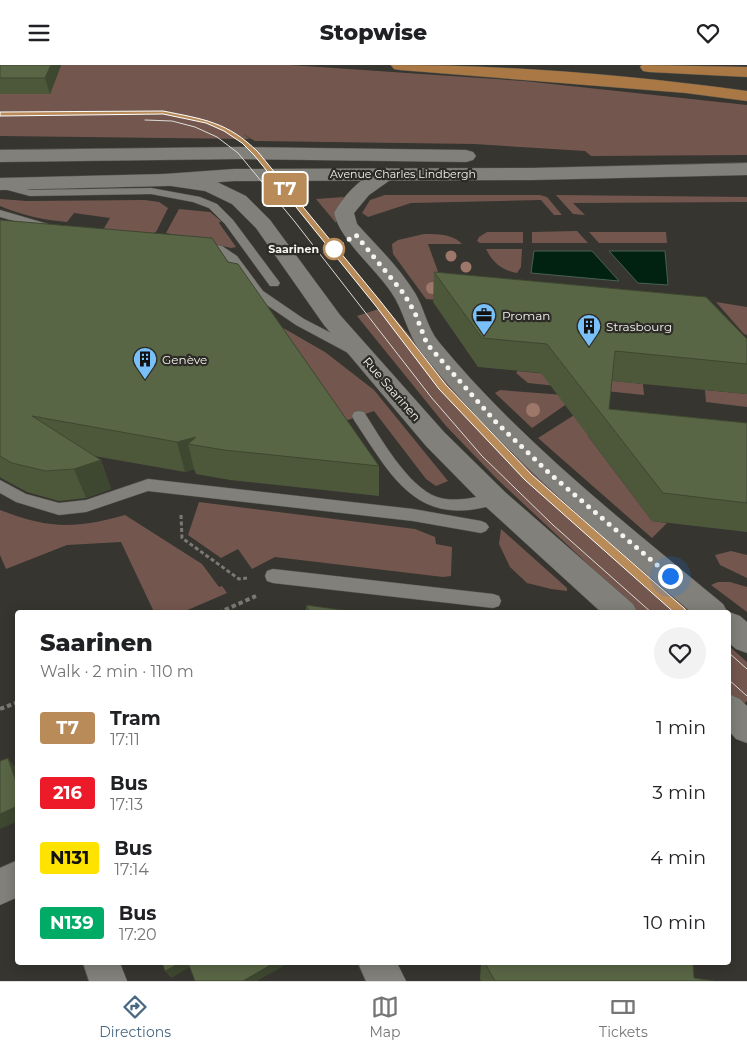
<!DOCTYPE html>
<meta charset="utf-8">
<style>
body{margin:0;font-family:Montserrat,sans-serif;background:#f2f2f2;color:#202124;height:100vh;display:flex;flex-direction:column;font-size:19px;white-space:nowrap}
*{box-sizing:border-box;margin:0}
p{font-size:16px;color:#757577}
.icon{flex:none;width:28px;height:28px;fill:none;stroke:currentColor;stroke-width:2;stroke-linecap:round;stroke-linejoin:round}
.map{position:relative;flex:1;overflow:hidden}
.details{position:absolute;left:15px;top:545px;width:716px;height:355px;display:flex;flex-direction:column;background:#fff;border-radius:5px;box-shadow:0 2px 12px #0003}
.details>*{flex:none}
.badge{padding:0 10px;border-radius:4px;font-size:18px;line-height:32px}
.you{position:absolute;width:25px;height:25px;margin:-12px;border:4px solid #fff;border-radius:50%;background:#1a73e8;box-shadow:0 0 0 8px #1a73e833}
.map>.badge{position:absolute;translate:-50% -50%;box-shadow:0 0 0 2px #fff}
.round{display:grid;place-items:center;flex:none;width:52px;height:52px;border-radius:26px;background:#f2f2f2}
.headline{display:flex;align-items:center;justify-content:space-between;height:85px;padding:0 25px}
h1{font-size:24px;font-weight:800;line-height:38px}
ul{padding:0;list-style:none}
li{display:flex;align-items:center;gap:15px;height:65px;padding:0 25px}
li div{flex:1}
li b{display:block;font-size:19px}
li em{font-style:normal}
li .badge{min-width:55px;font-weight:700;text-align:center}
header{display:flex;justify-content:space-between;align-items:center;height:65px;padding:0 25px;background:#fff;font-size:22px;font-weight:800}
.menu{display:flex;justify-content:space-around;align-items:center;height:70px;border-top:1px solid #e0e0e0;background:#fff;font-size:14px;color:#757577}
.menu a{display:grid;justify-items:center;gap:2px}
.menu .current{color:#486883}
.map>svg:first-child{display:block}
</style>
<header><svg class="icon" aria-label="menu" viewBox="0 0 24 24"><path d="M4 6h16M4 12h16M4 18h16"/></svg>Stopwise<svg class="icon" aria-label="heart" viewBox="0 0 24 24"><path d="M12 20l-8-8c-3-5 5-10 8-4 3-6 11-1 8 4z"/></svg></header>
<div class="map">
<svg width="747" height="916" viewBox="0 0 747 916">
<rect width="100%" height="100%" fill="#36352f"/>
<!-- green -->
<path fill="#73574f" d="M61,0h229l234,16 223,24v50l-156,1 -6,-5 -111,-7 -219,-3 -12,-7 7,5 -250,-3v-42h50z
M385,130h155l7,2 15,18h-8l-13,-15 -130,3 -43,14 -6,-4 8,-13z
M556,130l191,2v5l-174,1 12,12 -12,-1z
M344,132l-8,14v12l-20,-24z
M0,134l27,2 118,-1 14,2 9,6 -12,24 -4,2 -49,-4 7,-12 -36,-5 -7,9c-24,-2 -45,-7 -67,-16z
M179,144l31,3 11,9 -2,2 17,24 -5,1 -65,-15z
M577,166l11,12h-56v-11z
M487,167h36v11h-43l-3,-2 2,-4z
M589,167h77l1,11h-68z
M424,169c13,0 29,0 38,10h-34l13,36 70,27 -85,-8 -33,-45 -1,-10 6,-4z
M486,184h36l-1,18 -4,6c-14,-2 -25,-11 -31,-24z
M716,237l31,5v28l-3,-1z
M385,242l103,119 124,117 78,69h-51l-142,-133 -51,-53 -89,-110z
M264,252l61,35 49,38 74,91 -12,5 -10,-7 -52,-68 -29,10z
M518,306l125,13 1,11 -116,-12 -12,-10z
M500,325l64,5 7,6 -39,27 -37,-35z
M705,325l42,4v13l-41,-5z
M590,340l-2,31 64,85 15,2 -15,15 -114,-100z
M199,437l216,27 20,8 1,7 16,3 -1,29 -8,1 -168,-20 -23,12 -14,-20 -17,9 -33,-23z
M0,445c49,19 75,19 125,5l77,49 17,23 3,-1 5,7 -44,19h-29l-33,-70 -54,3 -61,24 -6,-14z
M501,464l66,59v3l-16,-2 -24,-6 -17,-16 -11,-23z
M731,486l16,4v23l-27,-13 -5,-10z
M718,517h12l17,5v25l-36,-27z
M729,581l18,16v39l-6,5 -12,-11z"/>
<!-- water -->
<path fill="#012210" stroke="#4a6153" d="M534,186h58l27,30 -88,-8z
M609,186h56l3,34 -30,-2z"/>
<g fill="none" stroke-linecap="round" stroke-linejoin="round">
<!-- service casing -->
<g stroke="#55544f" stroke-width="1">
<path id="service" d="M0,117l30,8 121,-2 49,9 17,7 16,16 47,63 -2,3h-8l-45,-62 -16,-16 -16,-6 -42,-8 -121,2 -30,-8z
M0,145l58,17 2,2 -6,3 -54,-15z
M201,178l21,3 15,10 26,35 41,28 58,30 1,3 -1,3h-10l-56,-30 -41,-28 -26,-35 -14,-10 -18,-2 -2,-3z
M359,346l5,1c16,25 44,75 73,85 18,6 40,0 58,-4l5,2 2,4 -2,4c-82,27 -106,-23 -146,-83l-2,-4 2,-4z
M148,414l265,30 68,12 5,2 3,4 -3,4 -5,2 -68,-12 -265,-30 -62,21 -27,3 -43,-13 -16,-9v-13l26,14 33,9 27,-3z
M273,504l220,25 6,2 2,5 -2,5 -6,2 -220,-25 -6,-2 -2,-5 2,-5z"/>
</g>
<!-- minor casing -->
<g stroke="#55544f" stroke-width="1">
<path id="minor" d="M386,103l7,2 3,4 -3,4 -24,17 -15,18 3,11c20,22 42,43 58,69 9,15 12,34 23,48 82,100 186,181 285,263l5,9h-36c-95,-81 -193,-163 -271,-261 -14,-18 -17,-42 -30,-60 -16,-24 -51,-52 -57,-79 11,-19 29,-39 52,-45z
M165,109l52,8 29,14 24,24 70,95 104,117 61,60 128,112 5,9h-36l-117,-107 -59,-60 -102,-121 -68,-97 -24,-24 -27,-13 -47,-7 -3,-4 3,-4z
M729,547l11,4 7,6v31l-11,-4 -7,-6z
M729,629l11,5 7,7v37l-11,-4 -7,-8z
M18,795v37l-18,8v-37z
M83,898h37l7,18h-38z
M358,898h39l9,18h-40z"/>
</g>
<!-- secondary casing -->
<g stroke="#55544f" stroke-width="1">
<path id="secondary" d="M238,82l228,3 7,2 3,4 -3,4 -7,2 -228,-3 -238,3v-12z
M747,98v12l-215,5 -298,1 -69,5 -165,4v-12l165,-4 69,-5 298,-1z"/>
</g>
<!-- motorway casing -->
<g stroke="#55544f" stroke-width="1">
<path id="motorway" d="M391,0c119,0 238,10 356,26v10l-61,-8 -286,-23 -6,-1z
M642,0l105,2v10l-98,-5 -6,-1 -3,-4z"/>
</g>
<!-- path-far1 -->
<path stroke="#7a7974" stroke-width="3" stroke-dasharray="4 2.5" stroke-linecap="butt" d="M181,450l1,23 57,41 8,-1"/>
<!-- path -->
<path stroke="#7a7974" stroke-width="4" stroke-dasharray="4.5 3" stroke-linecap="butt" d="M218,548l38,-17
M0,644l18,-7"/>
<!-- service -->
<use href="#service" fill="#81807a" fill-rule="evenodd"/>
<!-- minor -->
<use href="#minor" fill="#81807a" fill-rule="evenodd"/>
<!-- secondary -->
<use href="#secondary" fill="#81807a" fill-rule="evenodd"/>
<!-- motorway -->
<use href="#motorway" fill="#a97844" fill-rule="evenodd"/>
<!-- tram -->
<path stroke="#dcdbd7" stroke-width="1" d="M0,49l163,-1 44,8 19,9 30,23 122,150 64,84 86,91 154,135
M145,55l27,1 23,6 22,10 21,16 57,69 136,175 51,59 71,69 99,88
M729,588l18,16
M729,615l18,16"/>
</g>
<!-- trees -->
<g fill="#9d786a">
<circle cx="451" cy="191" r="5.5"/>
<circle cx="466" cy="202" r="5.5"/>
<circle cx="432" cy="223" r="6"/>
<circle cx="533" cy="345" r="7"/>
</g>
<!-- wall -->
<path fill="#4d583b" d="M0,0h61l-11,29h-50z
M0,155l228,42 151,204v30l-149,-16 -34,-6 -2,-5 -9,3 -91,-16 7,4 10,29 -25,9 -27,3 -32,-9 -26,-14 -1,-1z
M434,207l313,67v55l-135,-13 -3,28 138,14v109l-95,-11 -111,-148 -63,-6 -45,-65z
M306,540l58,8h-58z
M481,898h212l1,15 20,3h-233l-1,-2z"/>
<!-- shaded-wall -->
<path fill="#3e4730" d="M51,0h10l-11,29 -5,-16z
M196,372l-8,7 6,25 -9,3 -8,-30z
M101,395l10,29 -25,9 -12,-29z
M8,693l10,12v17z
M18,741v15l-18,8v-15z
M180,898h9l3,3 -21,12 -6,-7z
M274,898h15l-32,18h-14z"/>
<!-- building -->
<path fill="#596645" stroke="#3e4730" d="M0,0h51l-6,13h-45z
M0,155l212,18 16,24 10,2 141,202 -155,-16 -36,-6 8,-7 -19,5 -145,-26 69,44 -27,9 -28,2 -34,-8 -12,-7z
M434,207l272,25 41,42v25l-132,-13 -6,58 138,14v80l-84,-10 -116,-149 -65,-6z
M306,540l58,8h-54z
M8,693l10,29v19l-18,8v-53z
M162,898h18l-15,8z
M188,898h86l-31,18h-48z
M486,898h207l1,15 20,3h-219l-9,-16z"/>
<!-- line -->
<path fill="#b98b59" stroke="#fff" d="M163,46c40,8 65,11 95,41l123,150 65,83 86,90 153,134 2,4 -2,3h-7l-153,-136 -86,-91 -64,-84 -121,-150 -12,-12 -18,-12 -18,-8 -43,-9 -163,2v-4z"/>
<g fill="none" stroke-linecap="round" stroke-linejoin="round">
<!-- walk -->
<path stroke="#f4f3f0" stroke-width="5" stroke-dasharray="0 9" d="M334,184l22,-14 48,59 11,19 12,31 68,77 54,52 121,103"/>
</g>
<!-- icons -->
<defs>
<g id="office-pin" transform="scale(1.25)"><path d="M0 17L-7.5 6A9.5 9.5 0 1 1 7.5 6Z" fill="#79bff8" stroke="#2c2b25"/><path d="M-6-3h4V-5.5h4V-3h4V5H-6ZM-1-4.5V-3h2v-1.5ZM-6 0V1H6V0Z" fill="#111"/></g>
<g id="building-pin" transform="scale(1.25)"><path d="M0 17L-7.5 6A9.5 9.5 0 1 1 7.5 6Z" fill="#79bff8" stroke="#2c2b25"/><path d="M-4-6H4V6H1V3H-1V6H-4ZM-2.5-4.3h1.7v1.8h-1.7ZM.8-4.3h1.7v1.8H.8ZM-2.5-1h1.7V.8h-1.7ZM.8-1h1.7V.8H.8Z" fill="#111"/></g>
</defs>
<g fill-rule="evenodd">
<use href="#office-pin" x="484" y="250"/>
<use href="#building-pin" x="589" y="261"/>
<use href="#building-pin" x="145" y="294"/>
</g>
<!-- markers -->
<circle fill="#fff" stroke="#b98b59" stroke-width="2.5" cx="334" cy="184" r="10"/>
<g text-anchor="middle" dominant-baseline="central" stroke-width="4.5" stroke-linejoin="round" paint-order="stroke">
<!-- far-street labels -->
<g font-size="11" fill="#f4f3f0" stroke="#2c2b25">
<text x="403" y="109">Avenue Charles Lindbergh</text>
</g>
<!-- far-stop labels -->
<g font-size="11" font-weight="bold" fill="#f4f3f0" stroke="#2c2b25" text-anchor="end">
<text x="319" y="184">Saarinen</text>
</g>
<!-- poi labels -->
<g font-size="12" fill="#f4f3f0" stroke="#2c2b25" text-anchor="start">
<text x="502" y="250">Proman</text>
<text x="606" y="261">Strasbourg</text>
<text x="162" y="294">Genève</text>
</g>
<!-- street labels -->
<g font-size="12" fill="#f4f3f0" stroke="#2c2b25">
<text transform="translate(392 324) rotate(49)">Rue Saarinen</text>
</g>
</g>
</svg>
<div class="you" style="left:670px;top:511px"></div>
<b class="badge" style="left:285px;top:124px;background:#b98b59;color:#fff">T7</b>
<section class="details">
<div class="headline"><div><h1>Saarinen</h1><p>Walk · 2 min · 110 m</p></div><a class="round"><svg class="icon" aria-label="heart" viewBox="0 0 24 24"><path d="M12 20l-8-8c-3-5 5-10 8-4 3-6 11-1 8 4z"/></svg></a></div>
<ul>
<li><span class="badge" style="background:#b98b59;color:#fff">T7</span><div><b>Tram</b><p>17:11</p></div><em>1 min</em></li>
<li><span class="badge" style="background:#ed1b2a;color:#fff">216</span><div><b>Bus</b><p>17:13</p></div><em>3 min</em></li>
<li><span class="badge" style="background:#ffe300;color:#111">N131</span><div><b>Bus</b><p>17:14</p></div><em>4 min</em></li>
<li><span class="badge" style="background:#00ab66;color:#fff">N139</span><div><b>Bus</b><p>17:20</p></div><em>10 min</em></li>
</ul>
</section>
</div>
<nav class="menu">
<a class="current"><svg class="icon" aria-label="directions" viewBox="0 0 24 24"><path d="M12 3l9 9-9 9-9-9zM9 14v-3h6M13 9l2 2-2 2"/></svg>Directions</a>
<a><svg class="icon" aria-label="map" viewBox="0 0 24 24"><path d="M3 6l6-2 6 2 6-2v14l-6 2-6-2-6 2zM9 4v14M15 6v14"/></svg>Map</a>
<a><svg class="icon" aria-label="tickets" viewBox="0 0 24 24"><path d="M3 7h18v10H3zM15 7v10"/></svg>Tickets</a>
</nav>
